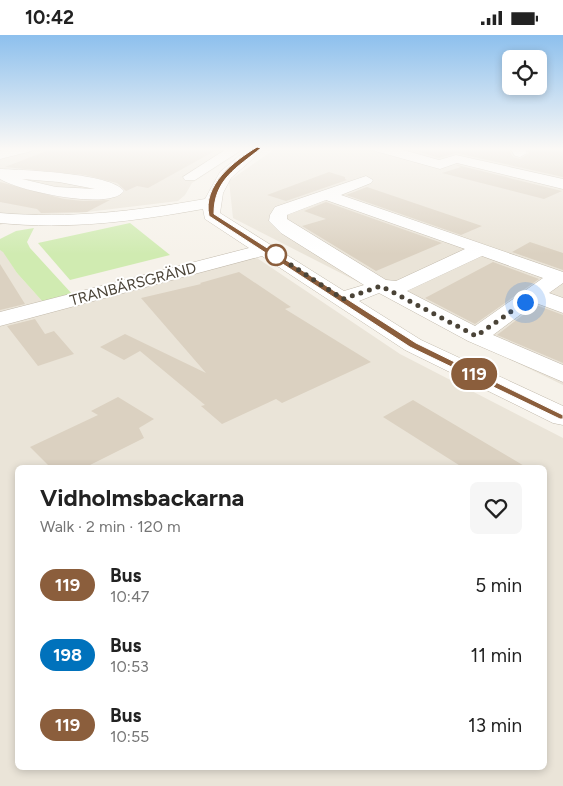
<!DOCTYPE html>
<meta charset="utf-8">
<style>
body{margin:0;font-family:Figtree,sans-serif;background:#f6f6f6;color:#222;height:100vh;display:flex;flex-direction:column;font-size:19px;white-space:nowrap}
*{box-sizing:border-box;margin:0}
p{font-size:16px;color:#767676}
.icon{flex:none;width:28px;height:28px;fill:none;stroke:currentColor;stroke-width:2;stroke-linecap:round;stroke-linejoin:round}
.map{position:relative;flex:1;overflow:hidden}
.panel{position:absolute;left:15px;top:430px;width:532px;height:305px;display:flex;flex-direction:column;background:#fff;border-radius:8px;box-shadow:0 2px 8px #0003}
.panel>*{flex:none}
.badge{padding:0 10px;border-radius:16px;font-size:18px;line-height:32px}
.fabs{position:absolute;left:502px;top:15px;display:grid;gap:10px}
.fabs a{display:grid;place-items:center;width:45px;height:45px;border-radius:8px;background:#fff;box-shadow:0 2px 8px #0003;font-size:25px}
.you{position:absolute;width:25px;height:25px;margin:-12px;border:4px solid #fff;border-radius:50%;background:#1a73e8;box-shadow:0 0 0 8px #1a73e833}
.map>.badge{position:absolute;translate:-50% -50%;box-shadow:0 0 0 2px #fff}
.round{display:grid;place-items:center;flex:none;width:52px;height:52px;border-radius:8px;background:#f6f6f6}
.summary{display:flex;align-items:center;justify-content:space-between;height:85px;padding:0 25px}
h1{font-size:24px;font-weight:700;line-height:38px}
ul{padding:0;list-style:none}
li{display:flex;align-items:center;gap:15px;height:70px;padding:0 25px}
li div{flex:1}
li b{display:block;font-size:19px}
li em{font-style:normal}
li .badge{min-width:55px;font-weight:700;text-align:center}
.status{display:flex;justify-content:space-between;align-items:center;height:35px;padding:0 25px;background:#fff;direction:ltr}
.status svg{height:14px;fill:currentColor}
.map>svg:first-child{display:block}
</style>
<div class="status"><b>10:42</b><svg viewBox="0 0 49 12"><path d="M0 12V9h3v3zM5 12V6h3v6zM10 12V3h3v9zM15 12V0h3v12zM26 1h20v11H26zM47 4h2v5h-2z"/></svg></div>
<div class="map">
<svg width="563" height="751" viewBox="0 0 563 751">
<rect width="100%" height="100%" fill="#f6f2ea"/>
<!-- residential -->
<path fill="#eae4d8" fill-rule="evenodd" d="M0,113h247l-55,35 -7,12 -7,6 -99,12 -54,2 -25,10z
M276,113h287v237l-56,-27 -274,-140 -4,-37z
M0,215l3,1 14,22 26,29 -43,12z
M254,221l146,98 163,84v348h-563v-462zM18,432h527v300h-527z"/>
<!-- green -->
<path fill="#d0ebb1" d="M130,188l40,32 -100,25 -32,-37z
M34,193l-7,14 3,6 43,47 -30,7 -26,-29 -14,-21 -3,-2v-11l16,-8z"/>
<!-- building -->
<path fill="#dbd1c1" d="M54,113h166l-72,40 -11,-2 -11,5 -9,-8 -32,-8 -80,-8z
M420,113h88l5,9 7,2 9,-6 -3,-5h37v29l-107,-24 -17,5 -20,-6z
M456,130h1l105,26 -18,8 -102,-26 19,-6z
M329,137l16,5v2l2,1 -61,21 -19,-6z
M0,147l64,17 19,2 27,-1 -23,12 -46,1 -4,-4 -37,-7z
M367,152l115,39 -21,9 -115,-40z
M326,167l116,41 -66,28 -74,-45 24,-7 -22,-8z
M530,207l33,11v17l-51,-18z
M493,227l46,17 -64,45 -50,-26z
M0,229l25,40 -25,6z
M239,237l52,35 -6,2 86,53 -89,41 -6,-4 -54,25 -21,-18 4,-1 -65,-54 -16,9 -24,-13 25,-13 81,39 -65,-75 60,-14 -1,-1z
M536,270l27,10v48l-66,-28z
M35,284l10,15 9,-3 20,23 -36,12 -31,-40z
M118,362l36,22 -15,9 5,10 -58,29h-36l-20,-20 68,-32 -7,-4z
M413,365l113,67h-64l-79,-50z"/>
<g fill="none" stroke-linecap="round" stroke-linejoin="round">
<!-- minor casing -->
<g stroke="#c2baac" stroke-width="1">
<path id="minor" d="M10,113h23l-1,3 -32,8v-8z
M228,113l15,1 -48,31h-10l-2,-3z
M249,113h16l-34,30 -8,15 -3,20 124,78 20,-6 -83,-52 -12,-12 1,-6 5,-8 91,-31 7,4 -2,3 -30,12 222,77v11l-14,10 14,5v15l-27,-10 -43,32 70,30v17l-95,-41 -89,-48 -20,8 62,39 142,66v19l-10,-2 -148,-73 -143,-94 -262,70v-14l249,-64 -44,-29 -2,-10c-67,12 -134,21 -203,14v-10c69,6 137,-2 205,-14l15,-27zM326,165l139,49 -69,32 -10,-1 -99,-61v-4zM482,221l61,22 -68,48 -68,-35z
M374,113h22l43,12 17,-5 107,24v10l-106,-26 -17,6 -65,-18z
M510,113h13l4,5 -7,4 -5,-1z
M0,134c23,1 111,4 124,22 -14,20 -105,0 -124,-12zM22,144l37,3 36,7 -39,-2z"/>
</g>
<!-- minor -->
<use href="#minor" fill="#fff" fill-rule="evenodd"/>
</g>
<!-- sky -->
<linearGradient id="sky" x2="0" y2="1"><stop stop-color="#8dc0ed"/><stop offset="0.52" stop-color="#fbf9f6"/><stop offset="1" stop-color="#fbf9f6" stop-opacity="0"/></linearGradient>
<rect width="563" height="219" fill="url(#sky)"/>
<!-- line -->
<path fill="#8b5e3c" stroke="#fff" d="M257,112l4,1c-24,20 -47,31 -47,66l202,129 147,72v4h-3l-150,-72 -201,-131c-7,-31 25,-55 48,-69z"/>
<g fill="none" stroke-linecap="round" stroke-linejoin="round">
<!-- walk -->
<path stroke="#4a4337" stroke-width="5" stroke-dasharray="0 9" d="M276,220l67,44 38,-13 95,50 49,-34"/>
</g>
<!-- markers -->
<circle fill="#fff" stroke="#8b5e3c" stroke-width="2.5" cx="276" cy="220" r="10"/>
<g text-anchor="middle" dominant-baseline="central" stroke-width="4" stroke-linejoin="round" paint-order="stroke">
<!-- far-street labels -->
<g font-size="15" fill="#4a4337" stroke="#fff">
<text transform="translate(133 249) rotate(-15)">TRANBÄRSGRÄND</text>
</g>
</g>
</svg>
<div class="fabs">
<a><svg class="icon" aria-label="locate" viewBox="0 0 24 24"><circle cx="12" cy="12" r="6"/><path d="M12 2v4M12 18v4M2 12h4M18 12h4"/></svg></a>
</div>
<div class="you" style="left:525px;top:267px"></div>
<b class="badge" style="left:474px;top:339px;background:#8b5e3c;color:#fff">119</b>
<section class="panel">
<div class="summary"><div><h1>Vidholmsbackarna</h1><p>Walk · 2 min · 120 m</p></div><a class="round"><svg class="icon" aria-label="heart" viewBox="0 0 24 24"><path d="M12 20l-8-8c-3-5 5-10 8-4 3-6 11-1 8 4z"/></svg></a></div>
<ul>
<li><span class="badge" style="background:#8b5e3c;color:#fff">119</span><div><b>Bus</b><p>10:47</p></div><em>5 min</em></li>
<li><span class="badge" style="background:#0072bc;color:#fff">198</span><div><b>Bus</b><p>10:53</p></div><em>11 min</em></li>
<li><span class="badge" style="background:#8b5e3c;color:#fff">119</span><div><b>Bus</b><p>10:55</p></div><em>13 min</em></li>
</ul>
</section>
</div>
